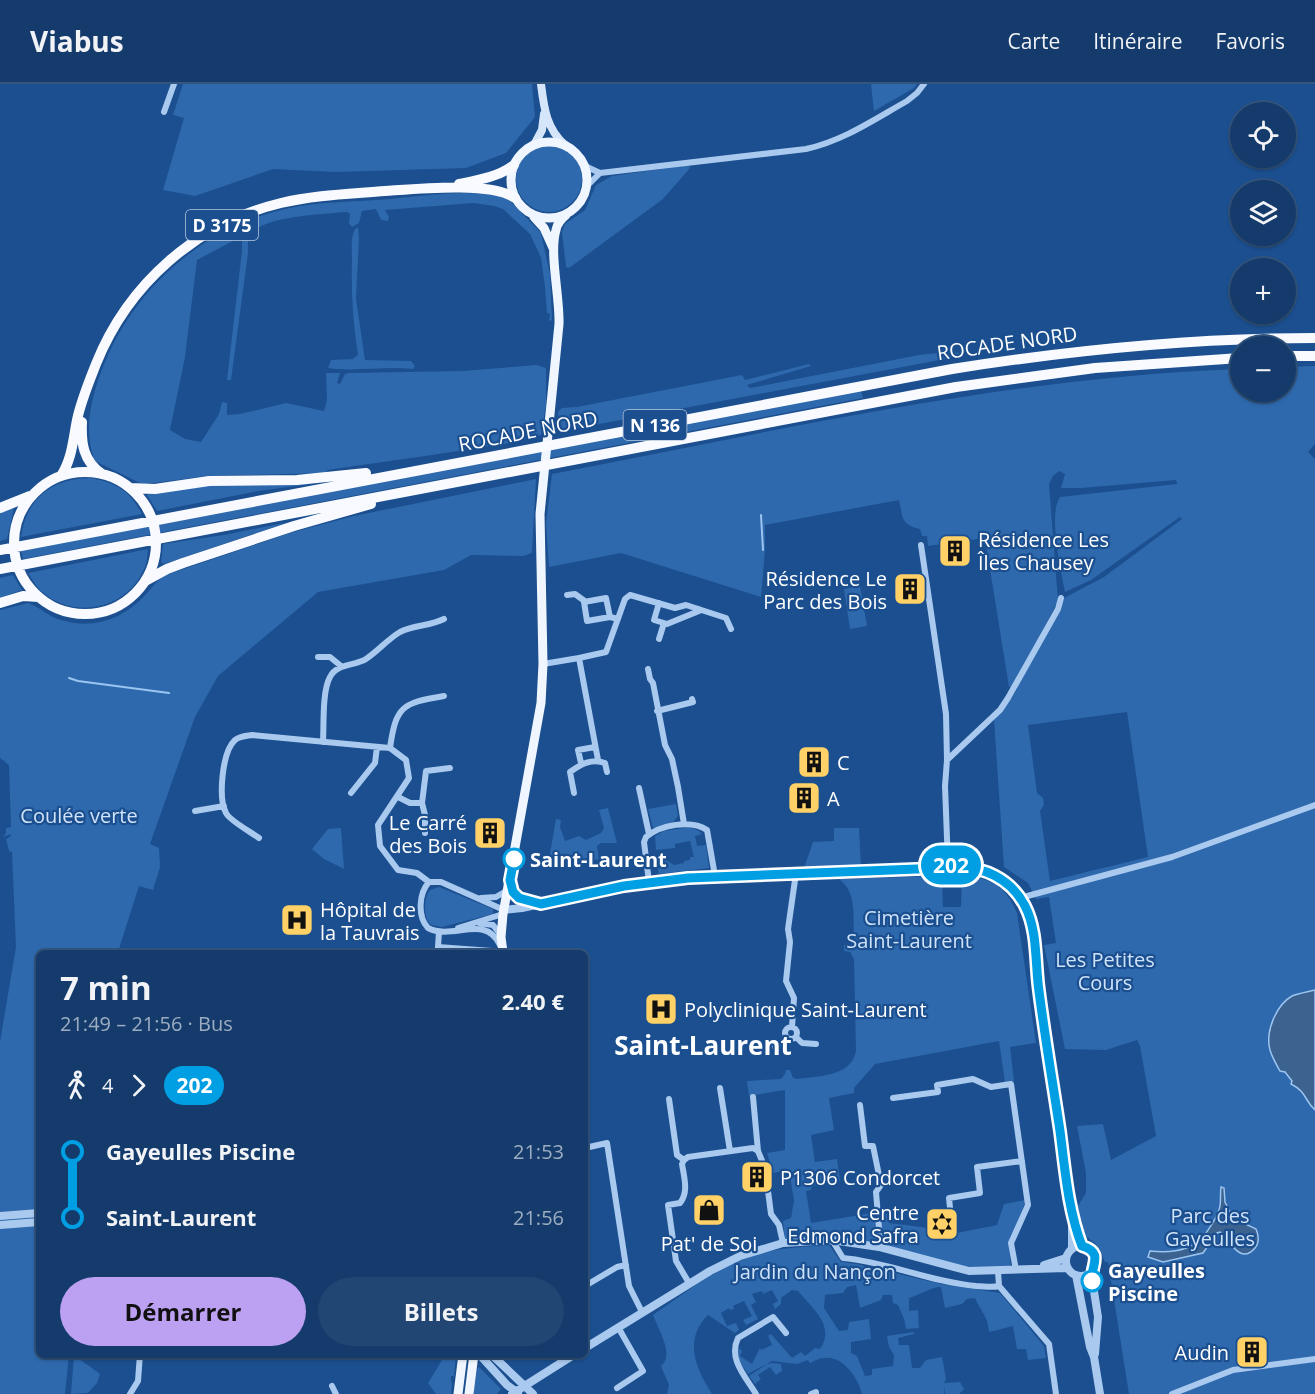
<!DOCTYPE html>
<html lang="fr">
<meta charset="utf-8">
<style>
body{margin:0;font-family:"Open Sans",sans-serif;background:#214673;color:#f1f3f6;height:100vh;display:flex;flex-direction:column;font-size:22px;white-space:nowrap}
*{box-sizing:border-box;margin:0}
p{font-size:20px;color:#9dadc1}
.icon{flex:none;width:33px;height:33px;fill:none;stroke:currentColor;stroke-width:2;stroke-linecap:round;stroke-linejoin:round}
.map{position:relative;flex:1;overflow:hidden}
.panel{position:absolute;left:36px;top:866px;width:552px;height:408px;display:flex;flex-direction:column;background:#143b6b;border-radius:9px;box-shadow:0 2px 4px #0004,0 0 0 2px #33557e}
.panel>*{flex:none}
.badge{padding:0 12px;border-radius:20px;font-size:21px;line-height:39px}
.controls{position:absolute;left:1230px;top:18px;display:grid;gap:12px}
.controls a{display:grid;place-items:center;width:66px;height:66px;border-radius:50%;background:#143b6b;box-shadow:0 2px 4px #0004,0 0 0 2px #33557e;font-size:30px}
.map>.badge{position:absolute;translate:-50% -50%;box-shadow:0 0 0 3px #fff}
.legs{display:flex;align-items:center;gap:9px;height:66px;padding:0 24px;font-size:20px}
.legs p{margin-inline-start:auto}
.summary{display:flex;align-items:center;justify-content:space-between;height:102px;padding:0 24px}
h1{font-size:33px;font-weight:700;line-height:45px}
.primary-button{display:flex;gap:12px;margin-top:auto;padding:12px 24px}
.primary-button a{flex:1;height:69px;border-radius:36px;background:#bca0f2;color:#111;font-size:24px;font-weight:700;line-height:69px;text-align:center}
.primary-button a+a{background:#214673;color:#f1f3f6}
ul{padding:0 24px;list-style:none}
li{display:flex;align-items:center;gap:21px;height:66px;font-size:22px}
li i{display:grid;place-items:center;width:9px;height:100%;margin:0 8px;background:currentColor}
li i::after{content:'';width:15px;height:15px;margin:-8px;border:4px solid;border-radius:50%;background:#143b6b}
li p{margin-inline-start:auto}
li:first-child i{background:linear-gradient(#0000 50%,currentColor 0)}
li:last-child i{background:linear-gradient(currentColor 50%,#0000 0)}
header{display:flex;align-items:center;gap:36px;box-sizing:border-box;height:84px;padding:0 30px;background:#143b6b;border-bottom:2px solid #33557e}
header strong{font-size:28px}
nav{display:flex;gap:33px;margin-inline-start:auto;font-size:21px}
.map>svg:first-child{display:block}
</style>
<header>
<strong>Viabus</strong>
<nav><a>Carte</a><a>Itinéraire</a><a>Favoris</a></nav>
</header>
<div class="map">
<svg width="1315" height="1310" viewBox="0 0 1315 1310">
<rect width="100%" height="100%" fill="#1b4f8f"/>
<!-- green -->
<path fill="#2e69ad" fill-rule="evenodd" d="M183,0h349l3,33 -29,36 -40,15 -131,4 -62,-3 -78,27 -32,-6 21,-72 -11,-3z
M871,0h46l-3,4 -40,23z
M516 95a33 33 0 1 1 66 0a33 33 0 1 1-66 0Z
M689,81l1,3 -27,31 -94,69 -3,-1 -4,-35 3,-8 20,-14 11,-25 16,-9z
M467,109l35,2 9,7 30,31 9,42 2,45 -3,1 1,-7 -3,-1 -2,-26 -4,-29 -4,-9 -7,-15 -27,-25 -9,-3 -21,-3 -88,7 4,7 -1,4 -7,-1 -5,-11 -14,2 -3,12 -7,4 -3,-4 1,-9 -3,-2c-23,2 -76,4 -94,19 -6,5 -5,15 -5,22l-17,127h-4l15,-129v-15l-45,24 -12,97 -15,73 15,9 16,3 18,-28 3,-12 5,1v12l13,-1 46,-11 38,8 3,-11 -1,-27h14l-3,10 3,1 5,-10 4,-1 114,-2 74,-6 9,3v37l-5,30 -32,8 -77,12 -105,15 -1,3 -120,3 -60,8 -6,-1 -45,-22c-14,-34 -1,-74 13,-106 33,-73 99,-128 177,-146 30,-7 60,-7 91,-9 30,-2 60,-7 91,-7z
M356,144h2l1,10 -3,61 9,61 46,1 4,5 -2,3c-28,-3 -59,3 -85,-1l3,-8 22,-1 5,-4c-5,-32 -7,-62 -6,-95 0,-11 -2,-23 4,-32z
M946,268l17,1 3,2 -404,76v-3h-3l-1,-16 4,-4 15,-1 165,-32 3,5 64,-16 2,2 -64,19 3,3 169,-33z
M1315,282v78l-7,8 7,7v935h-186l-21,-132h-3l-9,-18 -17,-13 -3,-22 10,-16v-20l-9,-47 26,-2 8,36 45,-24 -16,-90 -3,-6 -31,10 -41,-1 -21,-104 12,-2 -7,-46 -13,2 -8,-16 -24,-16 -10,-147 18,-22 52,-100 40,-21 78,-58 -2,-2 -89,63 -26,12c-4,-21 -17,-78 -5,-95l117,-13 -1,-4 -95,8h-20l4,-14 -6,-3 -6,5 -4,8 9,117 -46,87 -3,-1 -24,-149 -57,8 -1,-10h-5l-2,-7c-19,-4 -17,-11 -21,-29l-134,25v25l-4,47 -140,-44 -72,14 -3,-43 6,-50c228,-44 457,-97 688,-105v23h46v-25zM1127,628l21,145 -98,24 -10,-70 4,-6 -1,-7 -6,-5 -9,-68z
M861,306l2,8 -840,161 -2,-8z
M91,394c26,5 39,13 51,36l-121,23c5,-38 31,-59 70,-59z
M536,395l-4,74 -9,3 -52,-1 -27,15 -126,22 -100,84 -23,41 -45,127 9,4 1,19 -7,23 -14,-4 -21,66h-79v402l30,1 -4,39h-65v-352l16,-95 -4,-95 -3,-1 -3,-12 5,-3v-2l-8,3 3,-4v-5l5,-1 -2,-62 -9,-7v-148l28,-7c12,4 21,14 33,17 32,10 63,-1 85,-26 7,-7 11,-14 20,-19l124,-42 64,-17z
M309,399l2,1 -53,7 -101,20 -10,-16 2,-2 39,-7z
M14,424l-7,31 -7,2v-29z
M289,438l-122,41 -4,1 -2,-2 2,-18 61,-9z
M148,465c-1,8 -1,16 -5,22 -18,39 -70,49 -102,20 -5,-5 -9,-12 -13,-18z
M13,491l9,15 -22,8v-20z
M860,502l7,40 -17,3 -6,-40z
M676,720l2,12 -7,9 -18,3 -5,-19z
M608,724l9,35h-16l-4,3 2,13 -35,8 -5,-15 -4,1 2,6 3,-1 2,9 -14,-2 8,-46 5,1 -1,7 5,14 14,-5 7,4 15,-7 3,-5 -5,-18z
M690,743l9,4 3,3 -7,2 2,10 9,-1 3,23 -50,6 -3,-14 3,1 7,-1 8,5 10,-2v-2l6,-1v-3h4l-4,-16 -15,3v4l-19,2 -1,-14 9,-5z
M341,744l3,41 -20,-10 -12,-10 16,-20z
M834,744h25l2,38 -57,2 9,-26 21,-1z
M962,791c29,4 43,9 55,38l19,130 -26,4 4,34 -9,1 -6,-41 -124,23 -21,24v5l-25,5 5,32 -23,5 4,27 22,-3 3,22 -28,5 -1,4 -5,1 5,32 61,-10 15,1 2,9 40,5 8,9 60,-12 7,-21 22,-4 -17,43 2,25h-42l-139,-31 -45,3 -2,-19 8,-3 3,-17 -5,-31 -16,3 -6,-20 18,-3v-60l-36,6 -2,-15 34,-2 4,-5 1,-4h4l3,8 4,1c21,-3 54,-2 59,-28l-2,-92 -4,-7 -6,-1v-6l7,-1 3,-6c-1,-21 3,-46 -15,-59l103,-3 1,31h18z
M439,803l54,22v5l-51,13 -11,-2c-8,-8 -8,-26 -1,-35z
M829,1161l12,17 15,2 85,20 59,9 44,53 2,12 -18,2 -2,-11h-9l-4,-23 -24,6c-1,-16 -8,-20 -14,-34l-8,1 -5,5 -17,4 -4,-21c-10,0 -22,8 -32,11v13l9,-1 1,18 -13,1 -2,-10 -6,-14 -5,-2 -1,-8h-9l-2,5 -21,8 -4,-23 -9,2 -4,6 -18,2 -1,13 15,23 9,-1 1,-8 20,-3 2,20 -20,3v11l6,3 8,20 7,-1v-6l21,-3 1,-11 -5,-8 -2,-11 27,-4v2l-16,4 1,7h10l3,23h8l6,-8 16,-3 4,22 -2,4 16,-1 4,7 -5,5h-14l-1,-7v7h-82c-4,-16 -19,-39 -38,-36 -4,0 -10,3 -14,5l-2,-3 -11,4 -25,-3 -24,13 -9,-13 -1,-12 4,1 -2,6 12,8 8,-16 1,2 11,-5 -4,-9 3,-2 21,24 9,-6 4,4 10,-8 5,1c16,-23 -8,-41 -22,-58l-6,-1 -11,8v6l-6,5 -2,-5 5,-3 -6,-11 -9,4 -1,-3 -10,3 4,8 -5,3 7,14 -12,6 -3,-5 9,-4 -8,-15 -11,5 1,3 -4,1 -1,-2 -8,5 6,13 9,-3 3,7 -4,3 -27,-18c-25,25 -12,54 4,79h-45l2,-9 -8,-19c14,-11 -3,-37 -8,-51 29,-20 59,-44 92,-57 26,-10 56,-11 84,-13z
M74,1271l26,19 -3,9 -9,10 -17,1z
M445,1271h11l-2,21h-3v6l1,1 -1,11h-15l-8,-11z
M772,1279l9,1 1,7 -6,4 -6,-8 -12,8 3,4 -6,5 -6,-8 18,-12z
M479,1283l22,22 -4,5h-24l4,-25z"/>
<!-- water -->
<path fill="#3c6290" stroke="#9cc4f0" stroke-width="1.5" d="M1315,906v120c-11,-10 -8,-18 -24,-26l1,-3 -7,-9 -5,-1c-4,-7 -8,-14 -10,-21 -5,-18 6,-45 22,-54 7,-3 15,-4 23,-6z
M1221,1103l3,1 1,14 8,16 23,11c3,7 4,13 -1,19 -15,18 -26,-9 -35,-16l-3,1 -14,20 -40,9 -15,-5 2,-6c28,3 48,-2 62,-27 3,-5 7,-12 8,-18 1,-6 0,-12 1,-19z"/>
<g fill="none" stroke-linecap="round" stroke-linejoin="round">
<!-- stream -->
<path stroke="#9cc4f0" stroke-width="2" d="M761,431l2,35
M69,594l9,3 91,12
M35,1083l4,-14"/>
<!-- minor -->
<path stroke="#a9c9ee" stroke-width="6" d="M164,28l10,-28
M585,82l15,7
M600,89l206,-24c37,-8 69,-30 101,-48l10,-8 7,-9
M588,101l12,-12
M921,461l25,169 1,46 -2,26 3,78
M567,511l8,-1 11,8
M659,519l-5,17 13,4 32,-13 -1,-2
M610,533l-4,-19 -22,4 3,19 23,-4 8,2
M659,555l5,-16
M318,573h12l11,9
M579,574l27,-6 19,-53 5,-4 45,13 11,-3 40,13 5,11
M543,580l36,-6 19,102
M648,585l2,10 3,4 12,62 7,14 6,28 6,37
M657,627l36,-9 -1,-3
M323,658c1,-17 -1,-51 7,-65 7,-14 25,-11 36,-18 12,-8 22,-20 34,-27 13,-7 30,-6 44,-13
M390,664c6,-42 12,-45 54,-52
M947,676l53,-50 8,-12 50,-89 3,-11
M581,679l-3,-13 17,-3
M639,704l10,46
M351,709l24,-30 2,-16
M574,709l-4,-21c11,-8 22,-14 35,-9l2,9
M398,713l12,6h12l4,-32 24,-3
M422,719l3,12v18
M195,727l29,-5
M259,754c-8,-6 -29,-17 -33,-25 -8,-15 -4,-61 9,-73 5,-4 11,-4 17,-5l138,13 16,12 3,18 -31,47 2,21 18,24 19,3 12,9h12l63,28
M429,798c-10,11 -12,34 -1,46 25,13 57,-15 72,17
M649,798l-5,-40 2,-5c14,-12 45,-18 61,-7l8,46
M481,814l15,-1 12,-7
M1020,814l152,-41 143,-52
M479,839l14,2 7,9
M458,844l45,-14
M439,848l-1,15 54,4
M785 949a6 6 0 1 1 12 0a6 6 0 1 1-12 0Z
M792,943l2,-29 -8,-17 4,-39 -2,-13 8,-56
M797,954l5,5 14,1
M775,963l12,-8
M720,1004l10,63
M753,1013l5,54
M893,1014l45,-6 -1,-7 36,-6 18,8 20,-3 17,121 -17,38 5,27
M669,1015l8,56 7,5
M860,1021l5,41h8l8,39 -5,7 4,48 -1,7
M585,1064l22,-5 22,143 13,26
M950,1124l-1,-10 31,-5 -3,-26 45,-6
M832,1156l11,18c45,4 87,24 133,28 8,0 15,2 23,0
M998,1187l1,15 50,58 7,50
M689,1199l-13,-22 -8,-56 12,-2c9,-11 4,-26 2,-39l2,-4 4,-3 65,-9 5,3 7,17 6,46 8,11 4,18
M585,1202l32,-19 9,-2
M332,1302l4,8
M617,1304l26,-17 -25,-44
M130,1310l8,-13 2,-27
M756,1310c-11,-18 -28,-35 -18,-56l35,-21 13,16
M811,1310l5,-2v2
M1172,1310l61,-24 82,-11"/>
<!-- tertiary -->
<path stroke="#a9c9ee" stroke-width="8" d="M953,784l26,1 23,10 18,19 10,20 8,71 33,218 11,39
M943,785l2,4h7l1,-5
M510,797c3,17 12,19 27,22
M504,826l18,-2 102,-22 64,-8 255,-9
M0,1132l39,-3
M1072,1140v25
M0,1141l39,-3
M1066 1177a15 15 0 1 1 30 0a15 15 0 1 1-30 0Z
M1044,1181l22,-7
M1091,1188l7,45 -3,37
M1076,1191l14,72 4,10 6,37
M585,1264l125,-77 30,-15 43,-13 49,-3 47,7 90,24 98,-3
M479,1270l28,31 11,8
M491,1270l42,40
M512,1310l63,-40"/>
<!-- secondary -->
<path stroke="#d6e6fa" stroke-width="8" d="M541,0c3,24 5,44 24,61
M534,61l8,-15 2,-16"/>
<!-- primary -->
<path stroke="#f0f6ff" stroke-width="9" d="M511 96a38 38 0 1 1 76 0a38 38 0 1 1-76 0Z
M534,133l10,11 9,20
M503,868l-2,-15 2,-23 38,-211 2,-39 -3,-150 19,-190c1,-27 -10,-71 -3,-94 1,-6 5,-11 10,-15
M458,1310l5,-40
M469,1310l5,-40"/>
<!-- trunk -->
<path stroke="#f8faff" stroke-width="10" d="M459,100c20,-4 39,-7 55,-19
M1286,272h29
M82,338c-1,21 1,39 20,52
M14 459a71 71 0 1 1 142 0a71 71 0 1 1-142 0Z
M61,392c11,-17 12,-36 16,-56 4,-19 12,-38 19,-56 32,-80 101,-141 185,-161 34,-8 69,-9 104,-12 29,-2 107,-10 130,7
M130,404l25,1 54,-8 88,-1 69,-7
M0,424l30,-12
M0,466l952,-181c120,-19 241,-31 363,-31
M0,485l956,-182 139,-19 145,-10
M145,497l22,-12 16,-6 111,-37 77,-22
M0,519l23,-7 16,1"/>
</g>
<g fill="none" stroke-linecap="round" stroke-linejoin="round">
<!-- line-1 casing -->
<g stroke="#fff" stroke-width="14">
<path id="line-1" d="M514,775l-4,21 3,12 6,6 22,6 83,-18 64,-8 255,-10 5,-4 5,4c30,-3 58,11 72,38 13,25 10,58 14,85 6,47 14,93 21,140 5,38 8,79 22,115 23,7 8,20 10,35"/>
</g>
<!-- line-1 -->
<use href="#line-1" stroke="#009fe3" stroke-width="9"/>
</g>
<!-- icons -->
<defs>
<g id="building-square" transform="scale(1.725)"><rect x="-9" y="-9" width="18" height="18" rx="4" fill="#ffd166" stroke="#1b4f8f"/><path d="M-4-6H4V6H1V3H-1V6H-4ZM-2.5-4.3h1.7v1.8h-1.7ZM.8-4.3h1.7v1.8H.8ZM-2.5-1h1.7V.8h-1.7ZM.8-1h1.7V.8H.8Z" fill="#111"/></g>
<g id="hospital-square" transform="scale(1.725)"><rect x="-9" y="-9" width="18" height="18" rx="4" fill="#ffd166" stroke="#1b4f8f"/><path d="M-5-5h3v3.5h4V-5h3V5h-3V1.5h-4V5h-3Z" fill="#111"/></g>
<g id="shop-square" transform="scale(1.725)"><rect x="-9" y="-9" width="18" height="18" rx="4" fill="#ffd166" stroke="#1b4f8f"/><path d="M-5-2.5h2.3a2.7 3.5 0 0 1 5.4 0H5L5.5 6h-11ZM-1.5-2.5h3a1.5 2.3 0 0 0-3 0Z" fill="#111"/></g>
<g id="synagogue-square" transform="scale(1.725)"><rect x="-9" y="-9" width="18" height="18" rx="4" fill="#ffd166" stroke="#1b4f8f"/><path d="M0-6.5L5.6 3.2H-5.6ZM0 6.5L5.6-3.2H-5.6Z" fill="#111"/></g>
</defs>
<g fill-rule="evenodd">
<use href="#building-square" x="955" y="467"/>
<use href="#building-square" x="910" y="505"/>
<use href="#building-square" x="814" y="678"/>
<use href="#building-square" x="804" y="714"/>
<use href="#building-square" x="490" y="749"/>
<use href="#hospital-square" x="297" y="836"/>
<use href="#hospital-square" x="661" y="925"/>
<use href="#building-square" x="757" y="1093"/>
<use href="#shop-square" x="709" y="1126"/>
<use href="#synagogue-square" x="942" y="1140"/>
<use href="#building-square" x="1252" y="1268"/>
</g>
<!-- markers -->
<g fill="#fff" stroke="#009fe3" stroke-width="3">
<circle cx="514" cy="775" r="10"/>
<circle cx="1092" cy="1197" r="10"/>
</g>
<g text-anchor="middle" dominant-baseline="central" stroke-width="4.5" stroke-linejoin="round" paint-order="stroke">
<!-- shield labels -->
<g fill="#1b4f8f" stroke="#bbcadd" stroke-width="1.5">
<rect x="186" y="126" width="72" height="30" rx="4.5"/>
<rect x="623.5" y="326" width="63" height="30" rx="4.5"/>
</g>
<g font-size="18" font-weight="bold" fill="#fff">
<text x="222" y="141">D 3175</text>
<text x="655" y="341">N 136</text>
</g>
<!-- street labels -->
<g font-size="20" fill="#fff" stroke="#1b4f8f">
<text transform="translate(1007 259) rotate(-8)">ROCADE NORD</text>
<text transform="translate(528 347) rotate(-11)">ROCADE NORD</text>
</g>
<!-- poi labels -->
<g font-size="20" fill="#fff" stroke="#1b4f8f" text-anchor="start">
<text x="978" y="455">Résidence Les<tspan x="978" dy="23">Îles Chausey</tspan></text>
<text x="887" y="494" text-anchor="end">Résidence Le<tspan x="887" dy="23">Parc des Bois</tspan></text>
<text x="837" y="678">C</text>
<text x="827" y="714">A</text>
<text x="467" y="738" text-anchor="end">Le Carré<tspan x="467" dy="23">des Bois</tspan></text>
<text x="320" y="825">Hôpital de<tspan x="320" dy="23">la Tauvrais</tspan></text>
<text x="684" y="925">Polyclinique Saint-Laurent</text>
<text x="780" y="1093">P1306 Condorcet</text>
<text x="919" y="1128" text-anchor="end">Centre<tspan x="919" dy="23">Edmond Safra</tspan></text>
<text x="709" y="1159" text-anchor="middle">Pat' de Soi</text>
<text x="1229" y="1268" text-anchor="end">Audin</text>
</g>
<!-- park labels -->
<g font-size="20" fill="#cfe3fa" stroke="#1b4f8f">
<text x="79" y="731">Coulée verte</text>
<text x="909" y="833">Cimetière<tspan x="909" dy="23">Saint-Laurent</tspan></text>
<text x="1105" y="875">Les Petites<tspan x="1105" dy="23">Cours</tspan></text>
<text x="1210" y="1131">Parc des<tspan x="1210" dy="23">Gayeulles</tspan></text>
<text x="815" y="1187">Jardin du Nançon</text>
</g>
<!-- stop labels -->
<g font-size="20" font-weight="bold" fill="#fff" stroke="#1b4f8f" text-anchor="start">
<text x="530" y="775">Saint-Laurent</text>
<text x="1108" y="1186">Gayeulles<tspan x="1108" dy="23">Piscine</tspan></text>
</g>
<!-- district labels -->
<g font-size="26" font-weight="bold" fill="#fff" stroke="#1b4f8f">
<text x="703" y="961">Saint-Laurent</text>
</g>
</g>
</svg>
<div class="controls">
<a><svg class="icon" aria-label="locate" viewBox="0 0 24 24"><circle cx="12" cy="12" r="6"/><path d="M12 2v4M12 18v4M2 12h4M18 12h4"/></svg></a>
<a><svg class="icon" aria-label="layers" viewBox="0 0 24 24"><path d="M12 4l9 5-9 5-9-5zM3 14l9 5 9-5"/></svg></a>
<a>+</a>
<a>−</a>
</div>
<b class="badge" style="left:951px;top:781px;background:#009fe3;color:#fff">202</b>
<section class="panel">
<div class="summary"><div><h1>7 min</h1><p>21:49 – 21:56 · Bus</p></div><b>2.40 €</b></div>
<div class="legs"><svg class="icon" aria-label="walk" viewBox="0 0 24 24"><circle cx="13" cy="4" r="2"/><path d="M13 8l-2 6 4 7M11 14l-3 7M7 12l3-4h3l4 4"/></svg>4<svg class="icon" aria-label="forward" viewBox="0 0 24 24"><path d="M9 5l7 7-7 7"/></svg><b class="badge" style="background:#009fe3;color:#fff">202</b></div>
<ul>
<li><i style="color:#009fe3"></i><b>Gayeulles Piscine</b><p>21:53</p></li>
<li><i style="color:#009fe3"></i><b>Saint-Laurent</b><p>21:56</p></li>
</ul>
<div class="primary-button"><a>Démarrer</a><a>Billets</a></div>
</section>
</div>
